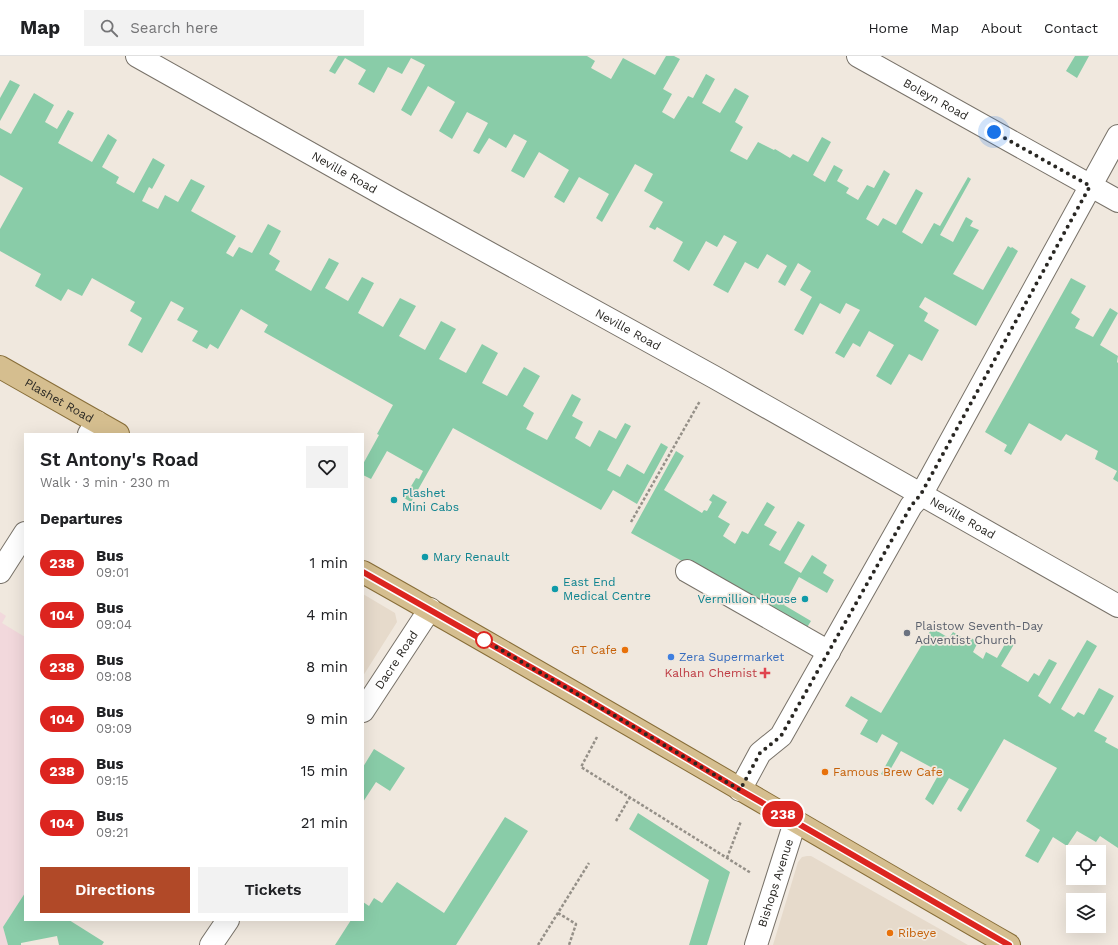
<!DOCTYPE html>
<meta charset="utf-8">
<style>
body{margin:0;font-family:"Work Sans",sans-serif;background:#f2f2f2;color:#202124;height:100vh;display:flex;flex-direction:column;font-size:15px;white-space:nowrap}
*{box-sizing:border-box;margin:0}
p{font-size:13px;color:#757577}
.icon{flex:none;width:22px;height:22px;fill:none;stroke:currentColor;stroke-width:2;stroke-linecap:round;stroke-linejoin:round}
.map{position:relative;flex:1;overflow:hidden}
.sheet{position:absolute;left:24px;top:377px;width:340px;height:488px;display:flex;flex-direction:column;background:#fff;border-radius:0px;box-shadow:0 4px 16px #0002}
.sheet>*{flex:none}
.badge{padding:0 8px;border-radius:13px;font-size:14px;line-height:26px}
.buttons{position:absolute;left:1066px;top:789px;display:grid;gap:8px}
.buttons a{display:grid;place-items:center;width:40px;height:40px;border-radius:0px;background:#fff;box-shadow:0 4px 16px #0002;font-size:20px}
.you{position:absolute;width:20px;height:20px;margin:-10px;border:3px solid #fff;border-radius:50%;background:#1a73e8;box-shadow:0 0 0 6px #1a73e833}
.map>.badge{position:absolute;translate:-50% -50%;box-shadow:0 0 0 2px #fff}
h2{padding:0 16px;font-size:15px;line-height:36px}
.round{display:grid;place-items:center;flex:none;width:42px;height:42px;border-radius:0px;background:#f2f2f2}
.summary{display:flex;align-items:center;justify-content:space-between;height:68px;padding:0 16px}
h1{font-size:19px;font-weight:600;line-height:30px}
.button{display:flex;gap:8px;margin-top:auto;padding:8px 16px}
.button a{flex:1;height:46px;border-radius:0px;background:#b14928;color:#fff;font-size:16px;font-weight:600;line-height:46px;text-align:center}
.button a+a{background:#f2f2f2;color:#202124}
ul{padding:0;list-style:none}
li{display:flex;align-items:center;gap:12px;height:52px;padding:0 16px}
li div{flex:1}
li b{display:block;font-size:15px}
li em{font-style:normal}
li .badge{min-width:44px;font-weight:700;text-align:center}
header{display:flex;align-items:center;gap:24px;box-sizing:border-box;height:56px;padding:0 20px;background:#fff;border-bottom:1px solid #e0e0e0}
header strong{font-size:19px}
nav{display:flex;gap:22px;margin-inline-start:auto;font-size:14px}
.search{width:280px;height:36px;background:#f2f2f2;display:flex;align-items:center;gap:10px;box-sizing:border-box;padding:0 14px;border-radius:0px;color:#757577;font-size:15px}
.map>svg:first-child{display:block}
</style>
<header>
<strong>Map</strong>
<div class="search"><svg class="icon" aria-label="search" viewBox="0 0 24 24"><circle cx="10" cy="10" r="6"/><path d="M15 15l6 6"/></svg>Search here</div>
<nav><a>Home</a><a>Map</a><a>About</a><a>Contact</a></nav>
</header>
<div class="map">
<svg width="1118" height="889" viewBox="0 0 1118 889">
<rect width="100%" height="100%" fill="#f0e8de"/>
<!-- built -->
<path fill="#e6dacb" d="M363,538l32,19 2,9 -34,54z
M807,800h4l157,89h-195l25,-83 4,-5z"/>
<!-- education -->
<path fill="#f2d8dc" d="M0,556l6,4 -4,7 23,14v256l-22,34 5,18h-8z"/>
<!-- green -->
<path fill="#89cca8" d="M338,0h249l8,5 -4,7 20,11 12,-21 32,17 11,-19h8l6,3 -17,30 9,5 -10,18 12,7 14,-23 5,2 13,-24 9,5 -13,24 18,10 15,-25 14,8 -14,26 8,5 -13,24 17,9 11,-18 16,8 1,-1 15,9 3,-4 15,8 14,-25 9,5 -18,33 12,7 9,-17 9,5 -6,11 12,7 -3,5 12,7 9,-15 7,3 10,-18 6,4 -24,45 12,7 5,-8 13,7 20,-36 7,4 -21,39 20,12 12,-21 6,3 28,-49 3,2 -31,56 13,7 13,-25 7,4 -3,5 9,4 -26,44 30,16 25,-44 3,2 1,-1 6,4 -42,75 -51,-29 -6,10 9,6 -4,8 15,9 -17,31 -13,-7 -18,31 -15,-9 18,-31 -25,-14 -9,16 -7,-4 -9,15 -9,-5 25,-43 -14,-7 -6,11 -20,-11 -17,32 -9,-5 18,-33 -12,-7 11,-19 -13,-8 -13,23 -7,-4 9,-16 -20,-12 -9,15 -13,-7 -17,31 -15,-8 24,-43 -13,-7 -7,12 -11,-6 -17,30 -16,-10 10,-19 -26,-15 -2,3 -6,-3 14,-25 -19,-11 9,-17 -18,-10 -33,58 -6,-4 13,-24 -30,-17 -15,26 -10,-6 15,-27 -30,-18 -15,26 -13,-7 16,-30 -13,-7 -8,14 -17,-10 -10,16 -6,-3 15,-28 -21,-11 -15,27 -13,-8 16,-29 -27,-16 -17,30 -10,-6 24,-45 -14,-7 -9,16 -14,-7 -14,26 -16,-9 8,-14 -21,-12 -10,16 -6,-3z
M1075,0h14l-12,22 -11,-7z
M10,24l10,5 -20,36v-23z
M34,37l20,12 -9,17 12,7 11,-19 6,3 -16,30 34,19 16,-28 9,6 -15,27 17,10 -3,6 18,10 19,-35 12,7 -13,24 -3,-2 -7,14 16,8 7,-14 13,7 13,-23 14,7 -14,25 45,25 -10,17 7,4 6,-10 13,6 16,-29 13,7 -12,23 11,7 -5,9 36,21 18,-33 10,5 -14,25 23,13 14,-24 12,6 -16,30 25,14 17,-29 16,8 -17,30 26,14 16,-29 15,8 -17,30 27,14 16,-29 16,9 -16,30 25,13 17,-29 16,9 -17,30 11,7 -8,16 21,11 25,-46 9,5 -9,17 11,6 -8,16 15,9 9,-17 17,9 9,-16 6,3 -24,44 13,7 7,-13 17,10 17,-31 7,4 -31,57 -24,-14 -12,20 -148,-82 -42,74 -7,-4 12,-20 3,1 4,-8 -36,-20 -16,28 -8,-4v-11l16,-29 -2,-1 16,-29 -129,-73 4,-7 -27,-16 -23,40 -8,-5 -3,5 -15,-8 6,-10 -21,-11 7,-12 -13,-7 -29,52 -14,-8 14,-27 -12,-7 5,-9 -43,-24 -10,18 -14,-7 -7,12 -26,-15 6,-12 -41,-23v-22l23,-41 -23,-13v-47l11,6z
M1071,222l15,8 -15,27 9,6 -5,9 18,9 17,-29 8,5 -18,32 18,11 -1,6 1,1v119l-5,-3 4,-8 -22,-12 3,-8 -32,-17 -5,7 -32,-18 -18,32 -7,-4 3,-6 -22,-13z
M676,395l8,5 -20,34 38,23 2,-3 3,1 5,-9 -3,-2 4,-6 14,8 -9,15 12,7 -7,12 12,8 7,-13 6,3 19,-32 8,5 -11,18 13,7 -8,13 11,6 18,-30 7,4 -21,38 17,10 11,-18 15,10 -4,8 11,7 -7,13 -28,-16 -15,28 27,16 -5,8 -175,-96z
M932,572l17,10 4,-6 16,10 2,-4 7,4 -5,10 10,7 3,-7 11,6 12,-21 7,4 -15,25 27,16 6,-9 5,3 10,-17 8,4 -19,33 12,8 37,-64 10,6 -36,63 13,8 4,-5 6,3 15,-27 15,8 -20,35 13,7 -2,4 13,7v99l-18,-12 -4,6 -19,-11 -10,15 -14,-9 -15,26 -13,-7 15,-26 -14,-9 31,-53 -53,-29 -43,73 -4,-3 12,-20 -20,-11 -16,27 -8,-6 15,-27 -39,-21 -15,26 -5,-3 17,-31 -16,-9 -5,9 -17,-9 8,-14 -23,-14 6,-10 30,17z
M374,693l31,19 -15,23 -14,-9 -13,20v-35z
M638,757l92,59 -23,73h-18l20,-65 -80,-51z
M505,761l23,14 -72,114h-121l16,-25h12v-18l6,4 5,-8 8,5 15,-21 47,31z
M25,837v27h44l35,22 -2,3h-43l-2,-9 -36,7v2h-13l-5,-18z"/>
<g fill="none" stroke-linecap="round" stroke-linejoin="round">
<!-- minor casing -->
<g stroke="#787269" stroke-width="24">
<g id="minor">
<path id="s1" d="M137,0l258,145 319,176 404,229"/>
<path id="s2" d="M858,0l260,145"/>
<path d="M89,378l8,-12"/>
<path d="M687,515l142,81"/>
<path d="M0,516l25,-39"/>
<path id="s3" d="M363,655l67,-102"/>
<path d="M740,734l20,-37 21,-17 130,-230 10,-11 197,-359"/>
<path d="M211,889l17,-25"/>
<path id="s4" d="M756,889l39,-123"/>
</g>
</g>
<!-- major casing -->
<g stroke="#876d38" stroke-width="24">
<g id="major">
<path id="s5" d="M0,311l118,67"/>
<path d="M363,516c217,122 430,249 646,373"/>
</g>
</g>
<!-- path -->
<path stroke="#959088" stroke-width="2.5" stroke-dasharray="3 2" stroke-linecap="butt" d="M631,466l69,-121
M597,681l-16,30 170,106
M616,765l14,-24
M727,802l14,-37
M558,857l18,11 -7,21
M538,889l51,-82"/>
<!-- minor -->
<use href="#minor" stroke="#fff" stroke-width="22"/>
<!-- major -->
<use href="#major" stroke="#d5be8f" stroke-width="22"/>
</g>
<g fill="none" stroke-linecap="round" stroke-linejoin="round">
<!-- line casing -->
<g stroke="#fff" stroke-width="9">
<path id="line" d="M363,516l217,123 160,95 269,155"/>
</g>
<!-- line -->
<use href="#line" stroke="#dc241f" stroke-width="6"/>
<!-- walk -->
<path stroke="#292723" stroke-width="4" stroke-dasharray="0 7.2" d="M484,584l138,80 118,70 20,-37 21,-17 130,-230 10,-12 169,-308 -96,-54"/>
</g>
<!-- markers -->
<g fill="#0f9aa8" stroke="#f0e8de" stroke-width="1.5">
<circle cx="394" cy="444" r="4"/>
<circle cx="425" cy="501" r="4"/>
<circle cx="555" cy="533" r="4"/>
<circle cx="805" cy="543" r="4"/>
</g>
<circle fill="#6b7280" stroke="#f0e8de" stroke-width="1.5" cx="907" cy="577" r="4"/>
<circle fill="#fff" stroke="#dc241f" stroke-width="2" cx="484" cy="584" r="8"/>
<g fill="#e8710a" stroke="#f0e8de" stroke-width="1.5">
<circle cx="625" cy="594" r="4"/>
<circle cx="825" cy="716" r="4"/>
<circle cx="890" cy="877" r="4"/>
</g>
<circle fill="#3f7fe0" stroke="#f0e8de" stroke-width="1.5" cx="671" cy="601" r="4"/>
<path fill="#e0444e" stroke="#f0e8de" stroke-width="1.5" d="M763 611h4v4h4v4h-4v4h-4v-4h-4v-4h4z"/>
<g text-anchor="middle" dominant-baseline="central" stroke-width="3.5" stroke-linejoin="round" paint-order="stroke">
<!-- street labels -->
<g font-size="12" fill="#292723" stroke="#f0e8de">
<text stroke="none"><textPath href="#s2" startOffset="89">Boleyn Road</textPath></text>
<text stroke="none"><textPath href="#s1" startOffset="238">Neville Road</textPath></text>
<text stroke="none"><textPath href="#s1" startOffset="562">Neville Road</textPath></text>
<text stroke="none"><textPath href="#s5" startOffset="68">Plashet Road</textPath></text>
<text stroke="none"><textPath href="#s1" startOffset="946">Neville Road</textPath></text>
<text stroke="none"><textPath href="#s3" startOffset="61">Dacre Road</textPath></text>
<text stroke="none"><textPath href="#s4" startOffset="65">Bishops Avenue</textPath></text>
</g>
<!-- culture labels -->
<g font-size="12" fill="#0d838f" stroke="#f0e8de" text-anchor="start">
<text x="402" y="437">Plashet<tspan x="402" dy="14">Mini Cabs</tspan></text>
<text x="433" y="501">Mary Renault</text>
<text x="563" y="526">East End<tspan x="563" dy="14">Medical Centre</tspan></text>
<text x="797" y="543" text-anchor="end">Vermillion House</text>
</g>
<!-- worship labels -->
<g font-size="12" fill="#5b616d" stroke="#f0e8de" text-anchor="start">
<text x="915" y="570">Plaistow Seventh-Day<tspan x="915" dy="14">Adventist Church</tspan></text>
</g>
<!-- food labels -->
<g font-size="12" fill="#c56008" stroke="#f0e8de" text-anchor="start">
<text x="617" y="594" text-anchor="end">GT Cafe</text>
<text x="833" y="716">Famous Brew Cafe</text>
<text x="898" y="877">Ribeye</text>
</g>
<!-- shop labels -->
<g font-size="12" fill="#366cbe" stroke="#f0e8de" text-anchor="start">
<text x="679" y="601">Zera Supermarket</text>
</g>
<!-- health labels -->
<g font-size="12" fill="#be3a42" stroke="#f0e8de" text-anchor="end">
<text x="757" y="617">Kalhan Chemist</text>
</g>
</g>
</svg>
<div class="buttons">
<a><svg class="icon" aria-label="locate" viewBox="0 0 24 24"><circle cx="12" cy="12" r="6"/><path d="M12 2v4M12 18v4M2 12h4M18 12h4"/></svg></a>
<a><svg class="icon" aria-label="layers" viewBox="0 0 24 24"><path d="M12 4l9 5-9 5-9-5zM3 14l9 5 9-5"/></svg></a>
</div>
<div class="you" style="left:994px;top:76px"></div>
<b class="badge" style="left:783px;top:758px;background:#dc241f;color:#fff">238</b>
<section class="sheet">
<div class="summary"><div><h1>St Antony's Road</h1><p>Walk · 3 min · 230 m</p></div><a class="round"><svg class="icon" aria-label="heart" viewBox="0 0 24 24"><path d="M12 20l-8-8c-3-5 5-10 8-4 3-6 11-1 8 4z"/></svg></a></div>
<h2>Departures</h2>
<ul>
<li><span class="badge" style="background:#dc241f;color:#fff">238</span><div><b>Bus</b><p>09:01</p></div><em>1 min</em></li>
<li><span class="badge" style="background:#dc241f;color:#fff">104</span><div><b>Bus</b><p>09:04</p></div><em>4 min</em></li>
<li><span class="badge" style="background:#dc241f;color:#fff">238</span><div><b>Bus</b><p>09:08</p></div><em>8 min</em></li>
<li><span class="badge" style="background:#dc241f;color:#fff">104</span><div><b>Bus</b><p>09:09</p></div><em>9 min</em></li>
<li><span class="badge" style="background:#dc241f;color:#fff">238</span><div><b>Bus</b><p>09:15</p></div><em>15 min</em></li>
<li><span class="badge" style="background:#dc241f;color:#fff">104</span><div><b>Bus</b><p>09:21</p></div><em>21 min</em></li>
</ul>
<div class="button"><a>Directions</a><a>Tickets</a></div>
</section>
</div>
